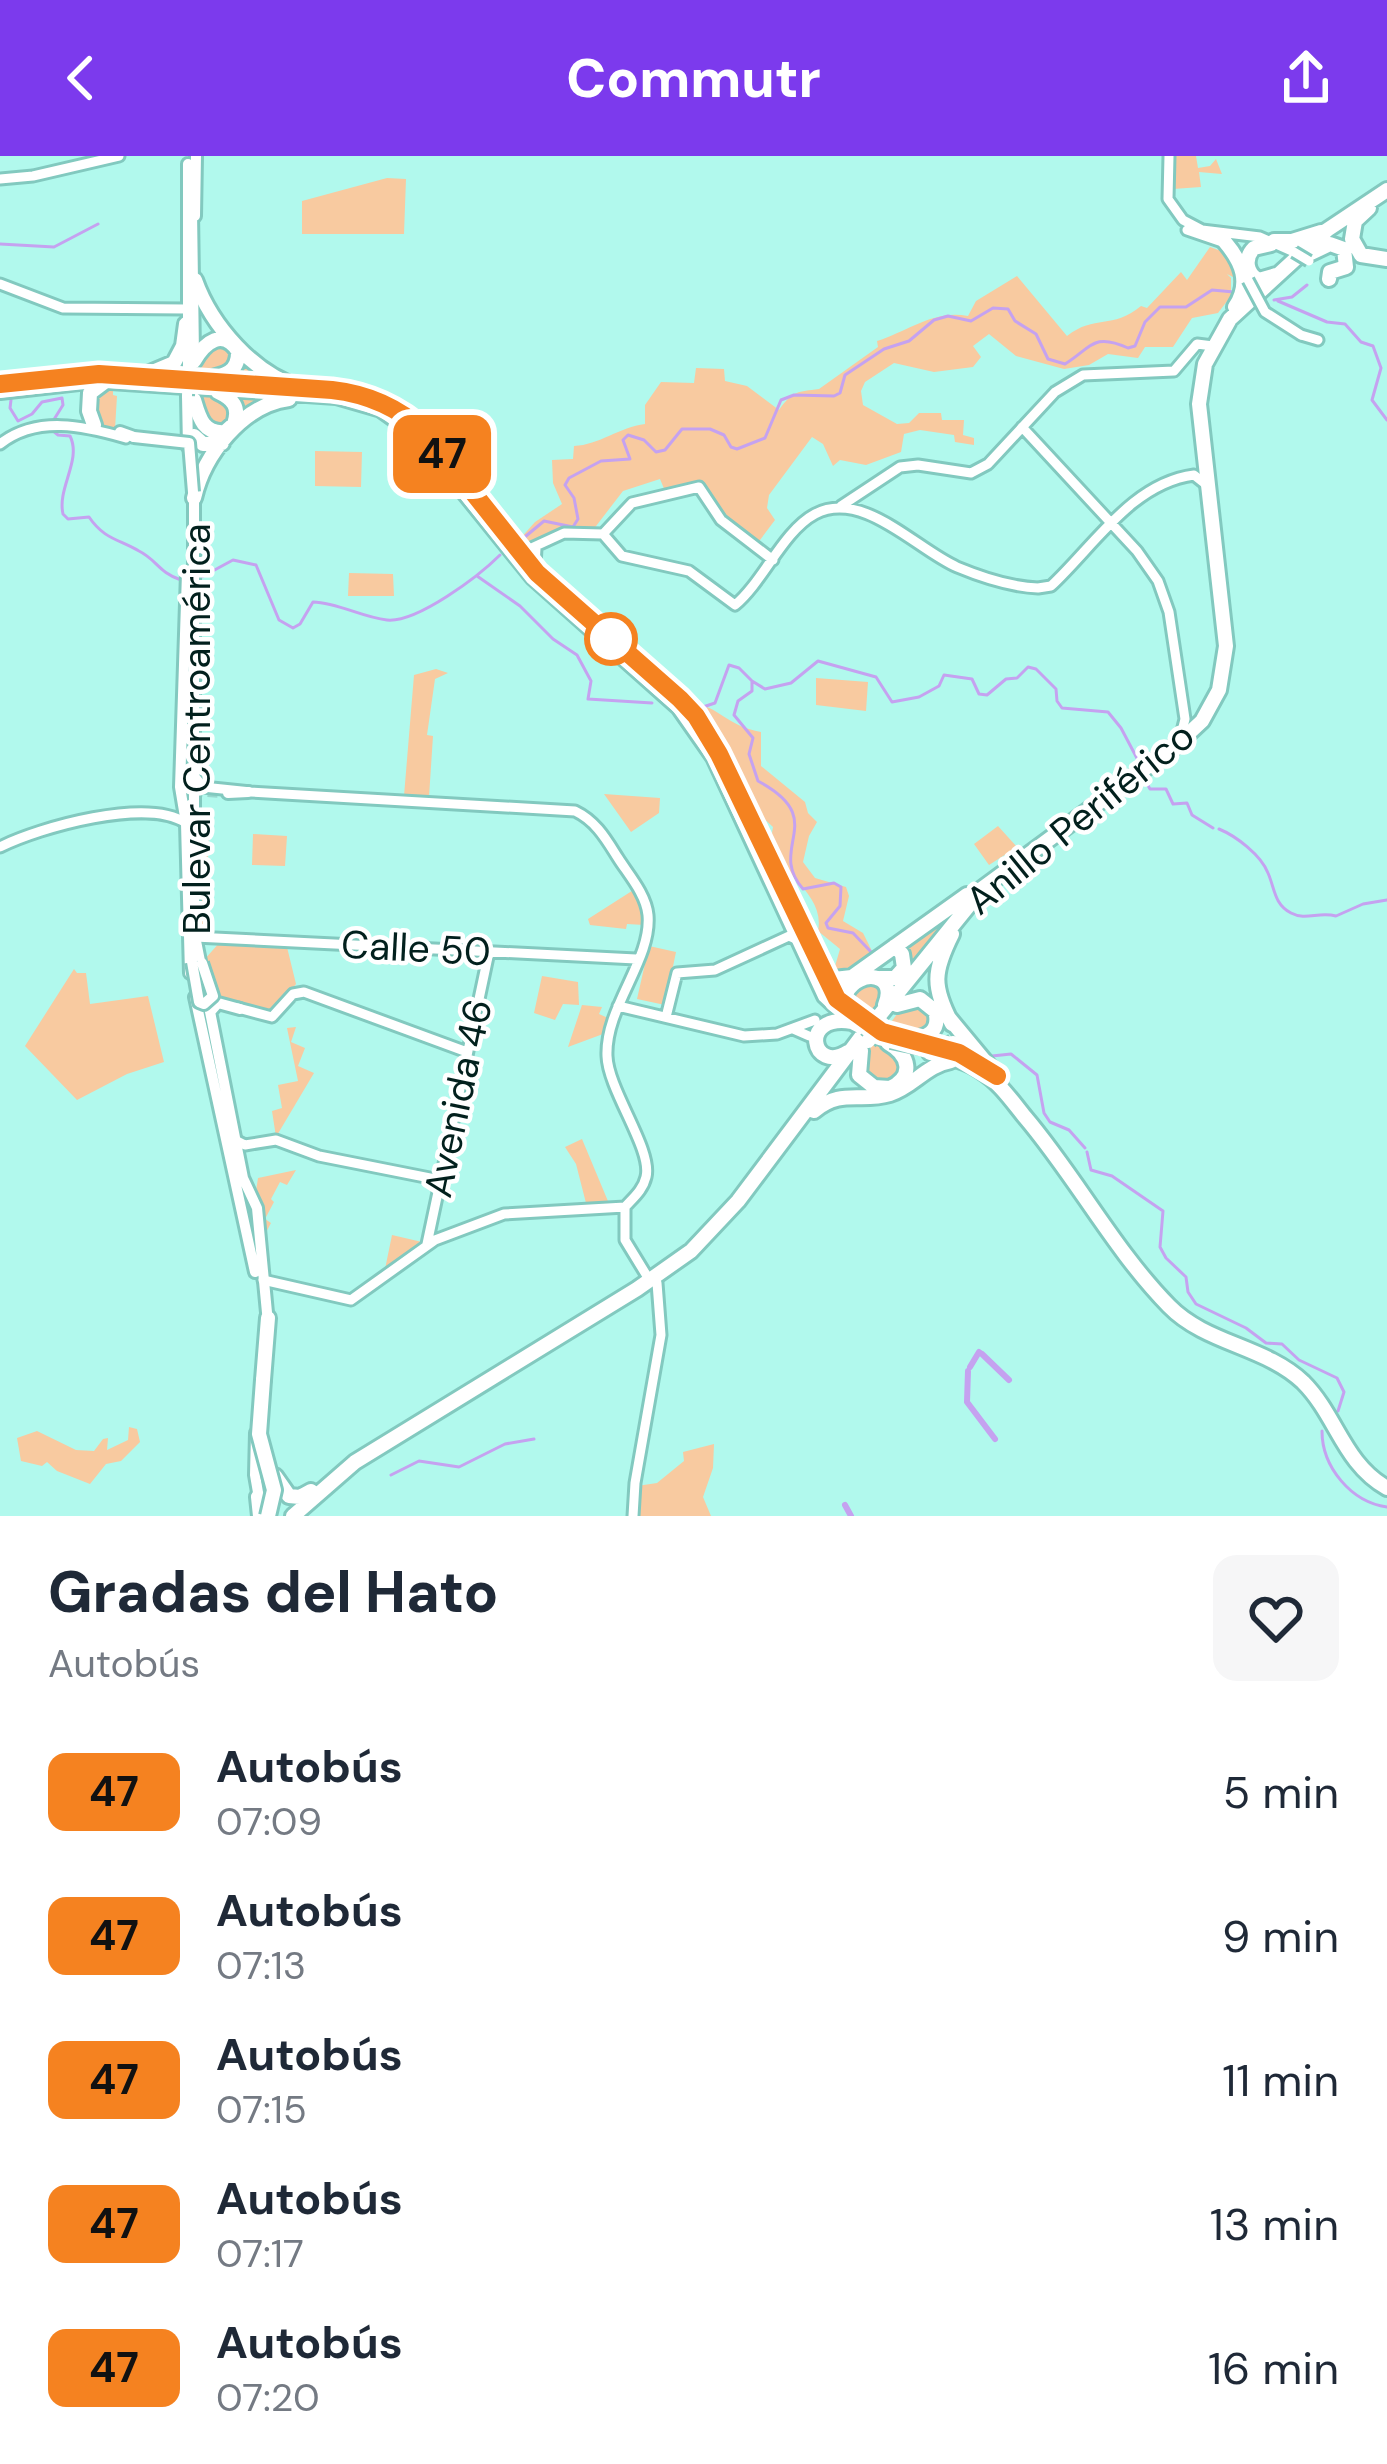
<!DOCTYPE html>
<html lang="es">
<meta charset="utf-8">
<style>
body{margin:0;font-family:"DM Sans",sans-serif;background:#f6f6f7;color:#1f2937;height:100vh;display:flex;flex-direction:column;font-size:45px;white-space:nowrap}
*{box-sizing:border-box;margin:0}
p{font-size:39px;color:#747a83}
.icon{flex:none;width:66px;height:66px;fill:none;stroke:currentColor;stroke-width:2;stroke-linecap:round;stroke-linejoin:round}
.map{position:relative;height:1360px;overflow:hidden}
.sheet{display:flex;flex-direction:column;background:#fff;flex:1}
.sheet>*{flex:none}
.badge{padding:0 24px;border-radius:18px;font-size:42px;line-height:78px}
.map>.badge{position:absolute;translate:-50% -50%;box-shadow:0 0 0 6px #fff}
.round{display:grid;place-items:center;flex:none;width:126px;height:126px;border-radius:24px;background:#f6f6f7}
.head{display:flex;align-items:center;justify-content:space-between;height:204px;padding:0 48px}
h1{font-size:57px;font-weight:800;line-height:90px}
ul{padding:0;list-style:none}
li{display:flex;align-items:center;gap:36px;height:144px;padding:0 48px}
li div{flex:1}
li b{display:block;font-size:45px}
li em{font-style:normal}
li .badge{min-width:132px;font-weight:700;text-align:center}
header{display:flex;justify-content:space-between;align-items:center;height:156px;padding:0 48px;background:#7c3aed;color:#fff;font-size:54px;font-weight:800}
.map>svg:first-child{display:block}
</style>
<header><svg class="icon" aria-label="back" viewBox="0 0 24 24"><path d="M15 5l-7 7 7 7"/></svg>Commutr<svg class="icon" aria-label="share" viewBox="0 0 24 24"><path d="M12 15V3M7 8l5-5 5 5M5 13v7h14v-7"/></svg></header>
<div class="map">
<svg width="1387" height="1360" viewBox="0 0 1387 1360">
<rect width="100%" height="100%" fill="#b1f9ed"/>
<!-- green -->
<path fill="#f8caa0" d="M1172,0h24l2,12 12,-2 6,-7 6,15 -23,-2 2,15 -28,2z
M387,22l19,1 -2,55h-102v-33z
M1210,91l22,8 9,37h-7l-1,-15 -6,-3 4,4v18l-13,17 -26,5 -19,29h-28l-7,11 -30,-4 -19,11 -25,4 -48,-13 -27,-22 -16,12 8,11 -8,10 -39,5 -40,-9 -29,19 -4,9 2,14 34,19 12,-1 10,-10h22l1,7h22l-1,15 11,3v7l-19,-3 -1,-7 -34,-5 -16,4 -3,18 -35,13 -26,-5 -7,6 -10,-22 -11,-7 -43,58 -2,13 8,12 -18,24 -42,-32 -13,-27 -37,6 -5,-12 -37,12 -30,39h-36l-23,16 -14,-1 -1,-5 16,-18 27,-18 -9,-21 -1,-23 21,-1 1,-13c25,-1 46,-19 71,-22v-19l16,-23 33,1 2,-15 28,1 1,12 22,5 32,24c14,-20 19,-18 40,-21l59,-42 -1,-6c31,-10 58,-32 91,-25l8,-15 41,-25 50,60c28,-22 45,-6 74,-30l6,2 34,-36 6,8z
M218,182l53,41h-51l17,-21 -23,18h-16l1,-16z
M113,230v9l4,1 -2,33 -20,-6 -1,-35z
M199,237l95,3 -90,47 -4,-3 -2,-22 19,14 -19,-24z
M315,295l47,1 -1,35 -46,-1z
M349,417l44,1 1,22h-46z
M436,513l12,4 -13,6 -8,56 6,1 -4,61 -25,-1 10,-121z
M816,522l52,4 -2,29 -50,-6z
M698,548c24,6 30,22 63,28v34l44,36 3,11 9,9 -8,14 -6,26 12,16 31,9 3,9 -6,25 20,12 12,24 -27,17 -15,-1 7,-24 -22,-18c9,-43 -55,-62 -45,-104l-27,-25 -24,-54 -27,-37z
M604,638l56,4 -1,15 -28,19z
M202,641l-1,34 8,1 -5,104 -6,-3v-131z
M998,670l19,21 -28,18 -15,-21z
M253,678l34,2 -2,30 -33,-1z
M635,733l11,27 -2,9 -17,-1 -1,5 -36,-4 -2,-6z
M968,742l-77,99 -2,-14 7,-4 5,-32z
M220,786l66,1 10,41 -25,32 -55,-21 -12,-35z
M649,790l27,6 -11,53 -28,-6z
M74,813l3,4h9l4,31 58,-8 16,66 -37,12 -50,26 -52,-54z
M542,820l36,6 1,23 -16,-1 -8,16 -21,-7z
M877,822l10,19 -16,23 -14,-9 -9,-19z
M926,847l8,23 -26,11 -22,-8 17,-23z
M582,849l20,2 -3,7 9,4 -5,16 -35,13z
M296,871l-5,15 14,6 -7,18 16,7 -38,64 -4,-26 10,-3 -4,-23 20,-4 -11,-53z
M876,884l30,25 -11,18 -28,-1 -6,-21z
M582,983l28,67 -23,1 -11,-43 -11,-17z
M296,1014l-9,15 -7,-3 -9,17 3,3 -9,17 6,4 -9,17 -1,-40 -5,-9 2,-13z
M392,1079l30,7 -38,32z
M129,1271l8,2 3,13 -19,19 -15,3 -16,20 -33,-13 -10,-9 -5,4 -21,-5 -4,-23 20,-7 39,19 18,1 9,-12 5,-1 -1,12 21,-10z
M714,1288l-1,24 -10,29 8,19h-74v-30l20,-3 27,-22 -1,-9z"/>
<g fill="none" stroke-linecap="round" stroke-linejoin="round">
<!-- stream -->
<path stroke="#c5a2f0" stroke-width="3" d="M0,88l54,3 44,-23
M1274,144l18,-3 15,-12
M1278,145l49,21 18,2 16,18 12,4 8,22 -9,32 15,20
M11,244l-1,8 8,13 14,-7 10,-12 20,-4 1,7 -10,16
M52,274l6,5 12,1c12,24 -13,52 -7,78l5,5 21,-2c15,22 29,22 50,34 18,9 19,21 42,29
M520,385l24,-20 29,6 5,-8 -4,-21 -9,-13 4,-7 32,-17 29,-2 -7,-19 5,-5 16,5 12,12 9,-2 17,-21h28l14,6 7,12 6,2 28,-11 16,-38 13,-5 40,1 6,-3 5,-18 39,-26 25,-8 25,-21 14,-4 23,5 22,-13 15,1 7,12 21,13 12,25 17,5c26,-16 28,-32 63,-16l7,-2 10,-24 15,-15h26l26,-17 22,2
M477,420l43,30 33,33 24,16 14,26 -3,18 64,4
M196,424l37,-20 23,5 23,55 14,8 7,-4 13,-22c26,1 48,15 74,18 30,3 92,-44 113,-65
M752,525l13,8 26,-6 27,-22 58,16 16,25 27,-5 20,-11 5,-11 28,4 7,15 8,1 19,-16 11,-1 11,-11 8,2 20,20 1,12 5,7 46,4 13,16 19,36
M697,553l18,-6 14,-38 10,3 13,13v10l-14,10 -4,14 19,23 -4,16 9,27c73,39 8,66 45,108l31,-6 7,4 -1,19 -14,17 2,5 25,5 19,20
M1146,626l4,7h16l7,15 14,-1 5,12 21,13
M1219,673c17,7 42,26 49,44 7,16 6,31 23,40 15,8 28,-2 45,3l27,-12 24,-4
M992,900l19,-2 26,21 7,38 6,9 19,8 16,18
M1087,996l4,18 21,6 51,35 -3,36 6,11 20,19 2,15 8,12 50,24 20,15 16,1 17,16 38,18 7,14 -6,19
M1322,1275c0,36 29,71 65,76
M391,1319l28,-14 40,6 46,-23 29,-5"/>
<!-- canal -->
<path stroke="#c5a2f0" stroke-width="6" d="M982,1198l27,26
M970,1211l9,-15
M968,1215l-1,31 28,37
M845,1349l6,11"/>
<!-- primary-tunnel -->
<path stroke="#97d8ce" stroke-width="10" stroke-dasharray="10 5" stroke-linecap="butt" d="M185,622l8,13 28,2"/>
<!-- secondary casing -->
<g stroke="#82c9bf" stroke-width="15">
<path id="secondary" d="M1169,0l-1,43 15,21 19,10 58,7 34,15
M0,23l33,-3 86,-20
M1187,74l41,14
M0,128l63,24 123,1
M1301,179l17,5
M1022,271l115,124 21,30 11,31 16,107 -5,20
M0,288c37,-29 84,-18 126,-6
M841,350l59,-39 18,-2 53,8 17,-9 67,-72 28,-17 91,-4 23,-27 16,2
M603,378l29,-31 67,-16 22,33 52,40
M512,386l15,8 37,-17 39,1 19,22 67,15 46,34c28,-23 48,-74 80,-91 48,-25 101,35 142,53 24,10 56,20 81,21l13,-2c43,-40 81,-103 143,-111l14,11
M536,392l-1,18 12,17
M196,622l7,9 48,5 324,19c21,10 31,28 43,47 10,16 28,36 30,57 4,45 -43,92 -41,141 1,34 46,94 39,121 -3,13 -13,21 -21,30l-121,7 -69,26 -84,60 -88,-20
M0,691c40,-20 147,-50 186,-24
M195,781l441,22
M618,850l126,30 33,-2 38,-14
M238,852l34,9 21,-23 11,-2 163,60
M666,861l11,-44 38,-3 74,-34 7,3
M793,873l16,7
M235,984l10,5 31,-5 43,16 121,24
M625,1051v33l25,41
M427,1088l62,-292
M633,1360l2,-33 26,-148 -4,-52"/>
</g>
<!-- primary casing -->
<g stroke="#82c9bf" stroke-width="16">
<path id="primary" d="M192,55l2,144
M195,60l1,-60
M188,214v-206
M187,240l1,51
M120,276l14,5
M194,337v438l49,247 14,30 11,115
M187,417l-7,214 6,36 4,150
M228,637l20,-1
M195,841l60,275
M211,855l7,-8 22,6
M256,1277l-1,42 5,29"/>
</g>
<!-- highway casing -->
<g stroke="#82c9bf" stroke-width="20">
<path id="highway" d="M1369,52l-14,13 -3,18 9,16 26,4
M1274,85h18l29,-9
M1225,86c17,20 26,41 10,65
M1271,88l-17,4c-10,10 -8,26 5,32l17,-5
M1309,98l21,-10 14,5 2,18 -16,5 -1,7
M195,124c16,45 59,95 106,108
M194,205c11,-19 29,-33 44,-10 1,23 -16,25 -34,29
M143,220l31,-13 9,-17 3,-22
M0,235l96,-11 240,16 45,13 38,27 114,141 146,130 35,50 111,239 29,27 43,22
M194,244c5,17 9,34 31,32l9,-8c6,-17 -1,-25 -16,-32
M94,269l-5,-14 1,-18 16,-12
M194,280l9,8 19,-1
M194,342c10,-43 48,-93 95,-99
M823,816l11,7 18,-2 115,-82
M880,822h15l9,-10 -2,-14 -7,-8
M897,849l23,-6 15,12c6,20 -8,28 -27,28
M858,861l-11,-15 -1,-9c14,-25 52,-20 39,12
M949,862l48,58
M875,865l108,-133 190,-140 29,-27 17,-31 7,-44 -27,-242 6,-40 25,-45 97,-89 60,-40
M952,868c-20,-38 -19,-52 0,-90
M861,895l-2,24 15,12 16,1c25,-12 19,-33 -2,-45
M848,896c-36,23 -50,-39 4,-30
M930,897c18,4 36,7 51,18 18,11 31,30 44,46 51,60 89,133 144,189 37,38 96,40 134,76 34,34 40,81 84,106
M814,955c28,-23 46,-8 76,-17 23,-7 36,-29 61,-33
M263,1224l5,-62
M275,1320l14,20 11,1 11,-6
M258,1341l2,19
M293,1360l62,-54 282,-173 54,-38 47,-50 123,-164"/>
</g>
<!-- secondary -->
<use href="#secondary" stroke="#fff" stroke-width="9"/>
<!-- primary -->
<use href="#primary" stroke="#fff" stroke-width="10"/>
<!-- highway -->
<use href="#highway" stroke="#fff" stroke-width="14"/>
<!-- secondary-bridge casing -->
<g stroke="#82c9bf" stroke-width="15" stroke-linecap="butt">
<path id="secondary-bridge" d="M1294,96l15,9
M1248,124l17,32 36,23"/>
</g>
<!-- primary-bridge casing -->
<g stroke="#82c9bf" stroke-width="16" stroke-linecap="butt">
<path id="primary-bridge" d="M187,240l1,-26
M134,281l55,6 4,49
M192,806l7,40 5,2 9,-8 -11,-33"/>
</g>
<!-- highway-bridge casing -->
<g stroke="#82c9bf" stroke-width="20" stroke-linecap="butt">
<path id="highway-bridge" d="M891,884l49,10 13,-7
M868,885l14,-17
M263,1224l-4,54 15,56 -6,26"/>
</g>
<!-- secondary-bridge -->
<use href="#secondary-bridge" stroke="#fff" stroke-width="9"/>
<!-- primary-bridge -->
<use href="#primary-bridge" stroke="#fff" stroke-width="10"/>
<!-- highway-bridge -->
<use href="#highway-bridge" stroke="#fff" stroke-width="14"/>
</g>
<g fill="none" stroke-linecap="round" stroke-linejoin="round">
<!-- line casing -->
<g stroke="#fff" stroke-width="27">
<path id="line" d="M0,228l99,-10 233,16c36,4 67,18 93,42l112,141 143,126 16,17 23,38 118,245 45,33 77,21 38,23"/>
</g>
<!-- line -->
<use href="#line" stroke="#f58220" stroke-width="18"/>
</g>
<!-- markers -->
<circle fill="#fff" stroke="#f58220" stroke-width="6" cx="611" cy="483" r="24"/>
<g text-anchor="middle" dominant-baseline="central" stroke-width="9" stroke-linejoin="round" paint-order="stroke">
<!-- street labels -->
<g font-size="39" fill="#02201d" stroke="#fff">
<text transform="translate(196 573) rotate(-90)">Bulevar Centroamérica</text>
<text transform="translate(1080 662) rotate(-39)">Anillo Periférico</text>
<text transform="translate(416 792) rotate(3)">Calle 50</text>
<text transform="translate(458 942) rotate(-78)">Avenida 46</text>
</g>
</g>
</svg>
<b class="badge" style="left:442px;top:298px;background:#f58220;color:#111">47</b>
</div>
<section class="sheet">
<div class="head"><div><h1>Gradas del Hato</h1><p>Autobús</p></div><a class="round"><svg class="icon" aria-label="heart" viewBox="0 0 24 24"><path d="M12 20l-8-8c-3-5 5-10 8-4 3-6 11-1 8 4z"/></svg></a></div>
<ul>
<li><span class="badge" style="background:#f58220;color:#111">47</span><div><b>Autobús</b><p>07:09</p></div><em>5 min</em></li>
<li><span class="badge" style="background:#f58220;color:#111">47</span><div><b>Autobús</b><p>07:13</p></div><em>9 min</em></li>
<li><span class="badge" style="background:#f58220;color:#111">47</span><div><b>Autobús</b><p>07:15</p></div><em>11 min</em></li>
<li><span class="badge" style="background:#f58220;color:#111">47</span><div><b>Autobús</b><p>07:17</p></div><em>13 min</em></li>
<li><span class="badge" style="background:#f58220;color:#111">47</span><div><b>Autobús</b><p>07:20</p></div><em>16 min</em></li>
</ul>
</section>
